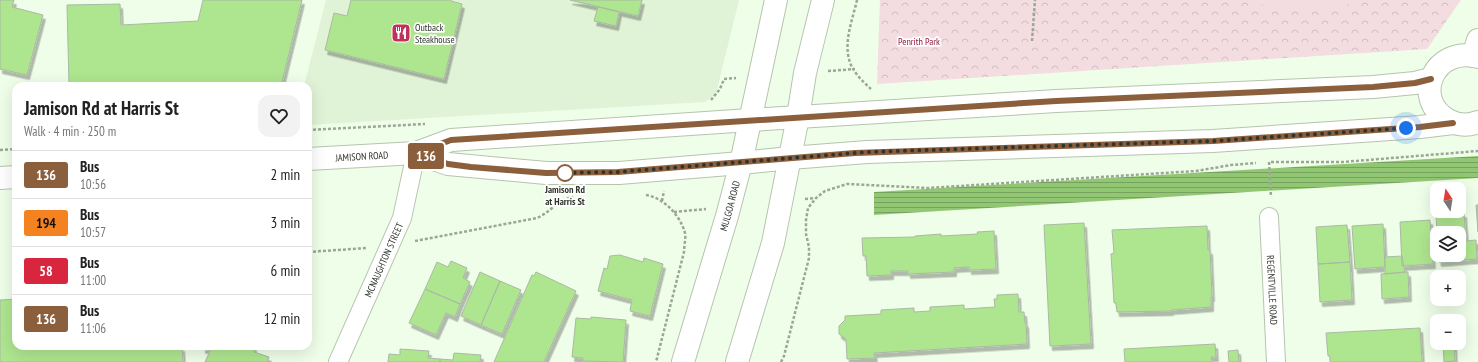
<!DOCTYPE html>
<meta charset="utf-8">
<style>
body{margin:0;font-family:"PT Sans Narrow",sans-serif;background:#f2f2f2;color:#222;height:100vh;display:flex;flex-direction:column;font-size:15px;white-space:nowrap}
*{box-sizing:border-box;margin:0}
p{font-size:13px;color:#767676}
.icon{flex:none;width:22px;height:22px;fill:none;stroke:currentColor;stroke-width:2;stroke-linecap:round;stroke-linejoin:round}
.map{position:relative;flex:1;overflow:hidden}
.panel{position:absolute;left:12px;top:82px;width:300px;height:268px;display:flex;flex-direction:column;background:#fff;border-radius:12px;box-shadow:0 4px 16px #0002}
.panel>*{flex:none}
.badge{padding:0 8px;border-radius:3px;font-size:14px;line-height:26px}
.needle{width:26px;rotate:348deg}
.tools{position:absolute;left:1430px;top:182px;display:grid;gap:8px}
.tools a{display:grid;place-items:center;width:36px;height:36px;border-radius:8px;background:#fff;box-shadow:0 4px 16px #0002;font-size:20px}
.you{position:absolute;width:20px;height:20px;margin:-10px;border:3px solid #fff;border-radius:50%;background:#1a73e8;box-shadow:0 0 0 6px #1a73e833}
.map>.badge{position:absolute;translate:-50% -50%;box-shadow:0 0 0 2px #fff}
.round{display:grid;place-items:center;flex:none;width:42px;height:42px;border-radius:12px;background:#f2f2f2}
.headline{display:flex;align-items:center;justify-content:space-between;height:68px;padding:0 12px}
h1{font-size:19px;font-weight:700;line-height:30px}
ul{padding:0;list-style:none}
li{display:flex;align-items:center;gap:12px;height:48px;padding:0 12px;border-top:1px solid #e0e0e0}
li div{flex:1}
li b{display:block;font-size:15px}
li em{font-style:normal}
li .badge{min-width:44px;font-weight:700;text-align:center}
.map>svg:first-child{display:block}
</style>
<div class="map">
<svg width="1478" height="362" viewBox="0 0 1478 362">
<defs>
<pattern id="park-crowns" width="20" height="18" patternUnits="userSpaceOnUse"><rect width="20" height="18" fill="#f3dde0"/><path d="M2 6a3 3 0 1 1 6 0M12 15a3 3 0 1 1 6 0" fill="none" stroke="#d1bec0"/></pattern>
<pattern id="water-rules" width="6" height="5" patternUnits="userSpaceOnUse"><rect width="6" height="5" fill="#91c772"/><path d="M0 2.5h6" fill="none" stroke="#77a25e"/></pattern>
<filter id="shadow"><feDropShadow dx="2.5" dy="4.5" stdDeviation="0" flood-color="#0004"/></filter>
</defs>
<rect width="100%" height="100%" fill="#effee8"/>
<!-- built -->
<path fill="#e0f3d6" d="M326,0h413l-23,94 -11,8 -397,23v-39h-4z"/>
<!-- park -->
<path fill="url(#park-crowns)" d="M880,0h581l-34,49 -550,35z"/>
<!-- garden -->
<path fill="#f3dde0" d="M1248,0h114c-33,12 -81,14 -114,0z"/>
<!-- water -->
<path fill="url(#water-rules)" d="M1478,156v22l-604,37v-23z"/>
<!-- building -->
<path fill="#aee58f" stroke="#aab9a3" filter="url(#shadow)" d="M0,0h14l-2,7 31,8 -16,60 -27,-6z
M203,0h99l-21,86h-212l-2,-81 53,-1 1,21 77,-4z
M351,0h100v1l11,3 -18,75 -119,-29 9,-37 13,3z
M570,0h72l-4,16z
M598,7l21,5 -3,14 -22,-5z
M1476,205h2v27z
M1464,213l2,28 10,-1 1,19 -38,3 -1,-7h21v-22h-22v2l-1,-20z
M1430,220l3,44 -31,2 -2,-44z
M1084,223l7,121 -41,2 -6,-121z
M1383,224l2,43 -30,2 -3,-43z
M1347,225l3,37 -32,2 -2,-37z
M1207,226l1,24h2l2,47h-1v10l-40,3v1l-54,1 -1,-9h-2l-3,-49 3,-1 -2,-23z
M994,231l2,38 -27,1v-3l-15,1v4l-46,2v-3h-17v4l-24,1 -1,-20h-3l-1,-18 53,-1v-1l26,-2v2l37,-2 -1,-2z
M620,255l23,7 1,-4 19,6 -13,52 -20,-5 2,-11 -34,-9 6,-23 3,1 3,-13z
M1402,256l3,16 -20,2v-17z
M451,261l16,7 -4,10 7,4 -10,22 -35,-15 12,-27 11,5z
M1350,262l2,38 -32,2 -2,-38z
M480,272l20,9 -19,44 -20,-9z
M536,272l40,19 -32,71h-50l38,-87 2,1z
M1408,272l1,25 -27,2 -1,-25z
M500,281l21,9 -19,44 -21,-9z
M425,289l35,15 -5,13 -9,-4 -10,22 -27,-12z
M1018,294l1,18h5l1,11h1l1,21 -153,9 1,5 -28,1 -1,-20 -7,-5v-8l6,-6v-4l36,-2v-4l33,-2v4l16,-1v-4l34,-2v4l31,-2 -1,-8h3v-4z
M16,299v47h139v2l27,-1 1,15h-183v-62z
M591,317l35,3 -3,42 -40,-1v-3l-11,-1 4,-39 15,1z
M1420,328l2,34h-92v-6h-2l-2,-23z
M1443,343h11l1,18 -11,1z
M1215,344l1,13h-5l1,5h-87l-1,-13z
M203,346h51v6l15,5 -2,5h-62l6,-13h-8z
M400,349l29,2 -1,7 12,1v3h-52l1,-8 11,1z
M1238,350l1,12h-10l-1,-11z
M454,353l27,2 -1,7h-40v-3l13,1z"/>
<g fill="none" stroke-linecap="round" stroke-linejoin="round">
<!-- minor casing -->
<g stroke="#b6c4ae" stroke-width="20">
<g id="minor">
<path id="s1" d="M1269,217l7,145"/>
<path id="s2" d="M338,362l64,-144 14,-65"/>
</g>
</g>
<!-- tertiary casing -->
<g stroke="#b6c4ae" stroke-width="24">
<g id="tertiary">
<path d="M1473,56l5,-16"/>
<path d="M416,153l32,11 98,9h73l122,-10"/>
<path id="s3" d="M308,159l108,-6 35,-13 299,-20"/>
<path d="M0,178l16,-1"/>
</g>
</g>
<!-- secondary casing -->
<g stroke="#b6c4ae" stroke-width="24">
<path id="secondary" d="M1478,57c-44,-12 -67,42 -30,63 9,5 20,6 30,2
M750,120l306,-19 317,-14 42,-4 16,-4
M741,163l49,-5 77,-6 346,-11 207,-14 33,-4"/>
</g>
<!-- primary casing -->
<g stroke="#b6c4ae" stroke-width="24">
<g id="primary">
<path id="s4" d="M683,362l44,-146 14,-53 35,-163"/>
<path d="M737,362l36,-119 25,-126 7,-44 18,-73"/>
</g>
</g>
<!-- path -->
<path stroke="#9ba696" stroke-width="2.5" stroke-dasharray="3 2" stroke-linecap="butt" d="M857,0c-4,18 -13,40 -8,59 2,11 14,23 22,30
M1032,41l3,-41
M828,71l27,-2
M711,100l9,-11 4,-10 12,-1
M308,130l117,-6
M0,150l16,-1
M1269,162l2,35
M1271,162h72l135,-11
M646,195c18,3 34,20 39,38 1,6 -1,13 -1,19l-28,110
M805,199l10,-1
M662,201l2,-10
M674,212l32,-3
M415,241l122,-23c14,-6 21,-19 36,-21
M308,252l59,-4
M781,362l3,-6 25,-98v-11l-3,-13v-14l2,-12 8,-10 9,-7 22,-7 81,4 268,-17 35,-6 25,-2"/>
<!-- minor -->
<use href="#minor" stroke="#fff" stroke-width="18"/>
<!-- tertiary -->
<use href="#tertiary" stroke="#fff" stroke-width="22"/>
<!-- secondary -->
<use href="#secondary" stroke="#fff" stroke-width="22"/>
<!-- primary -->
<use href="#primary" stroke="#fff" stroke-width="22"/>
</g>
<g fill="none" stroke-linecap="round" stroke-linejoin="round">
<!-- line casing -->
<g stroke="#fff" stroke-width="9">
<path id="line" d="M1431,79l-16,4 -42,4 -317,14 -605,39 -35,13 32,11 23,3 75,6 72,-1 237,-19 358,-12 207,-14 33,-4"/>
</g>
<!-- line -->
<use href="#line" stroke="#8b5e3c" stroke-width="6"/>
<!-- walk -->
<path stroke="#2f342c" stroke-width="4" stroke-dasharray="0 7.2" d="M565,173h-6l59,-1 249,-20 346,-11 193,-13"/>
</g>
<!-- icons -->
<defs>
<g id="restaurant-square" transform="scale(1)"><rect x="-9" y="-9" width="18" height="18" rx="4" fill="#c1325a" stroke="#fff"/><path d="M-5-6h1v4h1v-4h1v4h1v-4h1v5L-1.5 .5V6h-2V.5L-5-1ZM5-6V6H3V1.5H1.5Q1.5-4 5-6Z" fill="#fff"/></g>
</defs>
<g fill-rule="evenodd">
<use href="#restaurant-square" x="401" y="33"/>
</g>
<!-- markers -->
<circle fill="#fff" stroke="#8b5e3c" stroke-width="2" cx="565" cy="173" r="8"/>
<g text-anchor="middle" dominant-baseline="central" stroke-width="3.5" stroke-linejoin="round" paint-order="stroke">
<!-- poi labels -->
<g font-size="10" fill="#2f342c" stroke="#fff" text-anchor="start">
<text x="415" y="27">Outback<tspan x="415" dy="12">Steakhouse</tspan></text>
</g>
<!-- park labels -->
<g font-size="10" fill="#93193f" stroke="#fff">
<text x="919" y="41">Penrith Park</text>
</g>
<!-- street labels -->
<g font-size="10" fill="#2f342c" stroke="#fff">
<text stroke="none"><textPath href="#s3" startOffset="54">JAMISON ROAD</textPath></text>
<text stroke="none"><textPath href="#s4" startOffset="163">MULGOA ROAD</textPath></text>
<text stroke="none"><textPath href="#s2" startOffset="112">MCNAUGHTON STREET</textPath></text>
<text stroke="none"><textPath href="#s1" startOffset="73">REGENTVILLE ROAD</textPath></text>
</g>
<!-- stop labels -->
<g font-size="10" font-weight="bold" fill="#2f342c" stroke="#fff">
<text x="565" y="189">Jamison Rd<tspan x="565" dy="12">at Harris St</tspan></text>
</g>
</g>
</svg>
<div class="tools">
<a><svg class="needle" viewBox="-14 -14 28 28"><path d="M0-13l5 13h-10z" fill="#e53935"/><path d="M0 13l5-13h-10z" fill="#767676"/></svg></a>
<a><svg class="icon" aria-label="layers" viewBox="0 0 24 24"><path d="M12 4l9 5-9 5-9-5zM3 14l9 5 9-5"/></svg></a>
<a>+</a>
<a>−</a>
</div>
<div class="you" style="left:1406px;top:128px"></div>
<b class="badge" style="left:426px;top:156px;background:#8b5e3c;color:#fff">136</b>
<section class="panel">
<div class="headline"><div><h1>Jamison Rd at Harris St</h1><p>Walk · 4 min · 250 m</p></div><a class="round"><svg class="icon" aria-label="heart" viewBox="0 0 24 24"><path d="M12 20l-8-8c-3-5 5-10 8-4 3-6 11-1 8 4z"/></svg></a></div>
<ul>
<li><span class="badge" style="background:#8b5e3c;color:#fff">136</span><div><b>Bus</b><p>10:56</p></div><em>2 min</em></li>
<li><span class="badge" style="background:#f58220;color:#111">194</span><div><b>Bus</b><p>10:57</p></div><em>3 min</em></li>
<li><span class="badge" style="background:#d7263d;color:#fff">58</span><div><b>Bus</b><p>11:00</p></div><em>6 min</em></li>
<li><span class="badge" style="background:#8b5e3c;color:#fff">136</span><div><b>Bus</b><p>11:06</p></div><em>12 min</em></li>
</ul>
</section>
</div>
